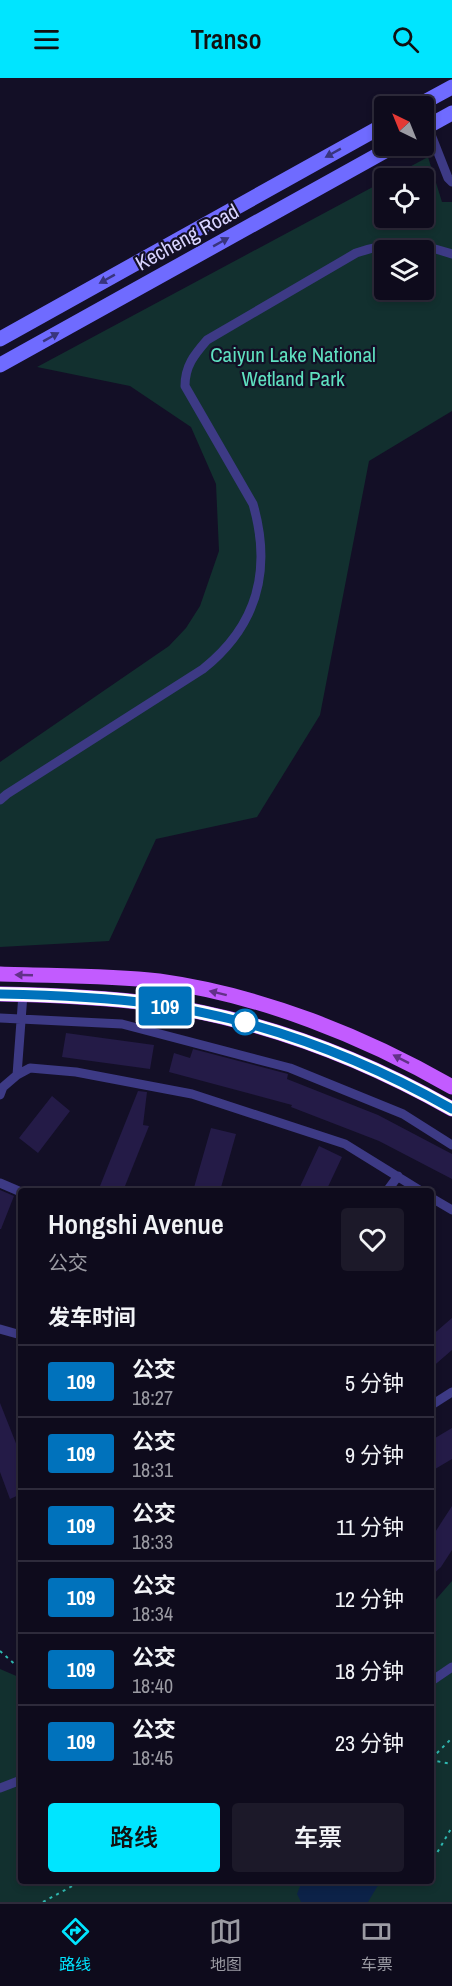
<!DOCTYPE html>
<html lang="zh">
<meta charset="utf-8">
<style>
body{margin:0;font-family:"Archivo Narrow","Noto Sans SC",sans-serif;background:#1c1929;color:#f1f3f6;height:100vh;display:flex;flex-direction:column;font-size:22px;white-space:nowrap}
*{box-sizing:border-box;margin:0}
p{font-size:20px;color:#9b9ba3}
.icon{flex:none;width:33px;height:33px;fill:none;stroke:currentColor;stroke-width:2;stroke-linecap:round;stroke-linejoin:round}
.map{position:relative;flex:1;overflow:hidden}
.side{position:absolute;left:18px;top:1110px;width:416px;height:696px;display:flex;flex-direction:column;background:#0e0b1c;border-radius:6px;box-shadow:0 3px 9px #0003,0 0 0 2px #2e2b3b}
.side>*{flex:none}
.badge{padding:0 12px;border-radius:4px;font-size:21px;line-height:39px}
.needle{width:39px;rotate:317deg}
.controls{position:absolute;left:374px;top:18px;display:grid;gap:12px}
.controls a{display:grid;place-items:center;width:60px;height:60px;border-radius:6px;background:#0e0b1c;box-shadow:0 3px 9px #0003,0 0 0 2px #2e2b3b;font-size:30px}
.map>.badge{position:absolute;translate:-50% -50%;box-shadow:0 0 0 3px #fff}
h2{padding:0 30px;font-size:22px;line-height:54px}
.round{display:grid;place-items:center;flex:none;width:63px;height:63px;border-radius:6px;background:#1c1929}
.headline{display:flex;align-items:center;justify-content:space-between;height:102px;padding:0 30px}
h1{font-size:28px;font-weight:600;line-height:45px}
.cta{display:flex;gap:12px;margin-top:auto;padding:12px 30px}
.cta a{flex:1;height:69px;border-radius:6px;background:#00e5ff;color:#111;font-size:24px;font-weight:600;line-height:69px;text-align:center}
.cta a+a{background:#1c1929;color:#f1f3f6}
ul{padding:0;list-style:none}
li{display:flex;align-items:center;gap:18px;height:72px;padding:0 30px;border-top:2px solid #2e2b3b}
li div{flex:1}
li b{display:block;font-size:22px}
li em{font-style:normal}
li .badge{min-width:66px;font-weight:700;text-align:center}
header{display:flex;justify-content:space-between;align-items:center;height:78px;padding:0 30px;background:#00e5ff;color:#111;font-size:27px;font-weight:600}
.tab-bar{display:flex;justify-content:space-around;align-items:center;height:84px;border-top:2px solid #2e2b3b;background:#0e0b1c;font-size:16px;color:#9b9ba3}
.tab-bar a{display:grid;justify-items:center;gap:3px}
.tab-bar .on{color:#00e5ff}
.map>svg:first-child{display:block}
</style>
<header><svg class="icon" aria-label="menu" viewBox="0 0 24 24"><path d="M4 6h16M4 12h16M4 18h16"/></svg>Transo<svg class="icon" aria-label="search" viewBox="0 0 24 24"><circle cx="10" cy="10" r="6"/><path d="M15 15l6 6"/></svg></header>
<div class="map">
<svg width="452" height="1824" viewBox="0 0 452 1824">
<rect width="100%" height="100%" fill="#130f26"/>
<!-- green -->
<path fill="#12302f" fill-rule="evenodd" d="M428,79l14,45h10v209l-83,50 -49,254 -63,102 -101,22 -47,102 -109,6v-185l169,-116 17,-18 14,-22 19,-55 -3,-67 -25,-57 -61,-41 -93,-19 347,-186v37h39v-40h-34zM384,172h39v40h-39z
M452,1503v321h-452v-233l21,9v203h409l1,-276z"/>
<!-- water -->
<path fill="#0c2248" d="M302,1803h78v1l-12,20h-67l-4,-8z"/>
<!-- building -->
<path fill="#241b47" d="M66,955l88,12 -4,24 -88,-12z
M193,971l95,25 -1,5 91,36 74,39v25l-73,-38 -88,-34 1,-2 -123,-33 5,-19 16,5z
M138,1013l9,1 -4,33 6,1 -26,65h-11l-12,-5z
M52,1018l18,15 -32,42 -19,-15z
M211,1050l25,6 -16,57h-27z
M319,1068l23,11 -16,34h-28z
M0,1112l14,6 -13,33h-1z
M452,1240v32l-22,19v-32z
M0,1325l21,53v38l-11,5 -10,-27z
M452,1350v31l-22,13v-31z
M452,1428v44l-11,17 -11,10v-37z"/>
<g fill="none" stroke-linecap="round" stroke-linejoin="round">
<!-- path -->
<path stroke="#2fb8b0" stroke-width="2" stroke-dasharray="3 4.5" stroke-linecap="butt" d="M0,1573l18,16
M430,1678l7,-3 15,-15
M430,1682l22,4
M430,1787l22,-38
M405,1803l10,2 6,-2
M43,1824l33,-18 10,-3"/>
<!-- service -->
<path stroke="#3d3a85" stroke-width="9" d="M428,49l20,51 4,4
M0,722l7,-6 196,-125c55,-44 69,-99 50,-165l-68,-118c0,-20 9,-31 22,-46l149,-87c38,-12 57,-12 96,1
M0,940l122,6 168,44 113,46 49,31
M17,997l6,-81
M0,1017l3,-8 14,-12 13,-7 46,4 116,22 153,50 76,47
M0,1105l21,9
M387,1113l11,-15
M430,1119l22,13
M0,1251l21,6
M430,1328l22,-14
M430,1604l22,-15
M0,1710l21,-8"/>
<!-- secondary -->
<path stroke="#6f6bff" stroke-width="15" d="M417,28l35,-19
M423,51l29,-16
M0,261l384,-214
M0,287l394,-219"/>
<!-- primary -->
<path stroke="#c25bff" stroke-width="15" d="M0,896c53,2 106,1 159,7 101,14 205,55 293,106
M0,916c51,1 103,3 154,10 105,15 206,53 298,105"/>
</g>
<!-- one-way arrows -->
<defs><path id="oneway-solid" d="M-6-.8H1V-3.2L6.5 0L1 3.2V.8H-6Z" transform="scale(1.5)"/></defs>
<g fill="#38347d">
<use href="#oneway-solid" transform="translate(333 75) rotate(151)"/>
<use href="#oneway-solid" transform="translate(221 164) rotate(-29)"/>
<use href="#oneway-solid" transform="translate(107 201) rotate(151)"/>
<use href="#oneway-solid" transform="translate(51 259) rotate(-29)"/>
</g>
<g fill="#623188">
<use href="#oneway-solid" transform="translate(24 897) rotate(-178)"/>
<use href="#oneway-solid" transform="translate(218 915) rotate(-166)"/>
<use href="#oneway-solid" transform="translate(401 981) rotate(-153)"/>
</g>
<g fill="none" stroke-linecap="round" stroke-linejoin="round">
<!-- line casing -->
<g stroke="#fff" stroke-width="14">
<path id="line" d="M0,916c51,1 103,3 154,10 105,15 206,53 298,105"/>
</g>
<!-- line -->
<use href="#line" stroke="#0072bc" stroke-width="9"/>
</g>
<!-- markers -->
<circle fill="#fff" stroke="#0072bc" stroke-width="3" cx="245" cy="944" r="12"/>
<g text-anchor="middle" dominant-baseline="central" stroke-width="4.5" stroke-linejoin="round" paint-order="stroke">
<!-- street labels -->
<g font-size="21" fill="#d9d4ff" stroke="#130f26">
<text transform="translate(187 159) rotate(-29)">Kecheng Road</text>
</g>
<!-- park labels -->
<g font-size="21" fill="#5fe0c0" stroke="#130f26">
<text x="293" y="276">Caiyun Lake National<tspan x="293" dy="24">Wetland Park</tspan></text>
</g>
</g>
</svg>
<div class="controls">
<a><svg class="needle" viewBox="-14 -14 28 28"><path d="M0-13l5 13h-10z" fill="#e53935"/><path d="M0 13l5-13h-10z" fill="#9b9ba3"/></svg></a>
<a><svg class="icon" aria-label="locate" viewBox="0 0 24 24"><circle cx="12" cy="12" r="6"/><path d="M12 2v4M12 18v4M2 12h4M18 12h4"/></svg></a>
<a><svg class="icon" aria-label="layers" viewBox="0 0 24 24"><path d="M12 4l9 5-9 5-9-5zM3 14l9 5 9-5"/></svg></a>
</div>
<b class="badge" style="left:165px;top:928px;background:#0072bc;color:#fff">109</b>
<section class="side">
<div class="headline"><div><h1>Hongshi Avenue</h1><p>公交</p></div><a class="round"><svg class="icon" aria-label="heart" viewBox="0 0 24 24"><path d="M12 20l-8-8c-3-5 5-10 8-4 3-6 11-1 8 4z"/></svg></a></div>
<h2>发车时间</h2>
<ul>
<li><span class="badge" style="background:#0072bc;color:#fff">109</span><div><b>公交</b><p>18:27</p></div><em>5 分钟</em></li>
<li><span class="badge" style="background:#0072bc;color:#fff">109</span><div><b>公交</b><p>18:31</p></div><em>9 分钟</em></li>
<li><span class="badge" style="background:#0072bc;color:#fff">109</span><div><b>公交</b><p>18:33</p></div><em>11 分钟</em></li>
<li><span class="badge" style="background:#0072bc;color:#fff">109</span><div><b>公交</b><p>18:34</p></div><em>12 分钟</em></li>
<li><span class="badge" style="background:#0072bc;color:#fff">109</span><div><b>公交</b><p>18:40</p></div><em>18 分钟</em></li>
<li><span class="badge" style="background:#0072bc;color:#fff">109</span><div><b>公交</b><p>18:45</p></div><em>23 分钟</em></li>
</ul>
<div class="cta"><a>路线</a><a>车票</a></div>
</section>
</div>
<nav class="tab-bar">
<a class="on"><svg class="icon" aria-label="directions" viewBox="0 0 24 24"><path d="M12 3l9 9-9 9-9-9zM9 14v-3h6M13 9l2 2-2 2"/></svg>路线</a>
<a><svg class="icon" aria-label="map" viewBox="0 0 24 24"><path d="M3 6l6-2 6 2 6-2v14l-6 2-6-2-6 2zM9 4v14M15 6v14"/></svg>地图</a>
<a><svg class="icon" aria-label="tickets" viewBox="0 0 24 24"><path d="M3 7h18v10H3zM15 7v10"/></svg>车票</a>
</nav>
